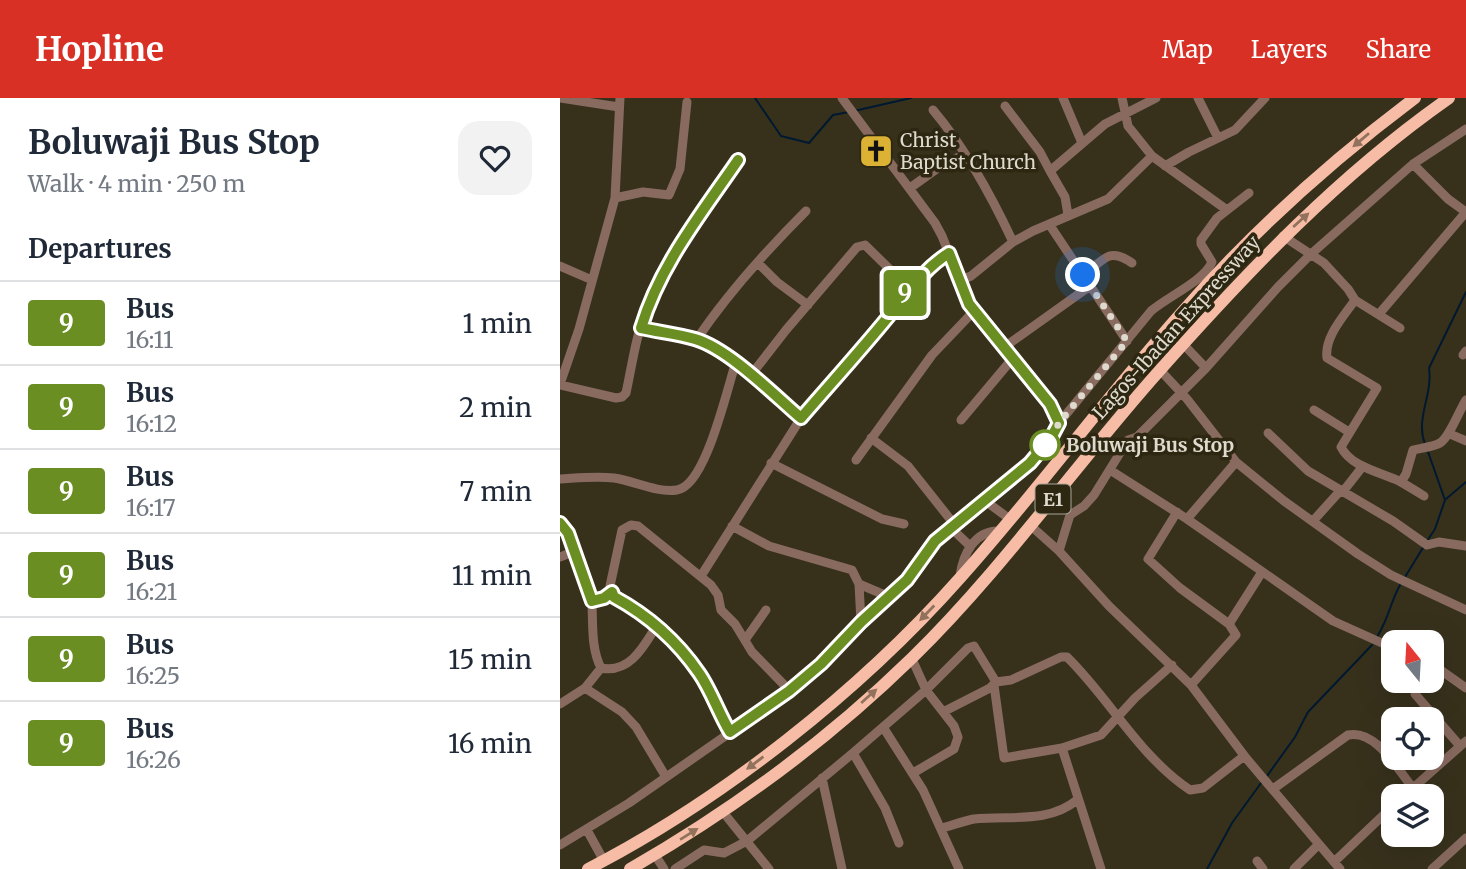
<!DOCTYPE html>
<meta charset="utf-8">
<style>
body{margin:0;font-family:Merriweather,serif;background:#f2f2f3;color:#1f2937;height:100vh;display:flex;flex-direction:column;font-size:26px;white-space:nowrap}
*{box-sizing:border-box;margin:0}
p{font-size:23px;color:#747a83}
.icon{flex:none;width:38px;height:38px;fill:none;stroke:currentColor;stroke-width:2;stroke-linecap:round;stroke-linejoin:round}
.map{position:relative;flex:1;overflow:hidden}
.panel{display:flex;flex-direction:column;background:#fff;width:560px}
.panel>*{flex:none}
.badge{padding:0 14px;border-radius:5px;font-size:24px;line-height:46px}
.needle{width:46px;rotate:342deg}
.buttons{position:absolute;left:821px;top:532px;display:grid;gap:14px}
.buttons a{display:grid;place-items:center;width:63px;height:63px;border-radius:14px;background:#fff;box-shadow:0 7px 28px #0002;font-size:35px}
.you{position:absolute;width:35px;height:35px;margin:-18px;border:5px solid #fff;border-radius:50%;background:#1a73e8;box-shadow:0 0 0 10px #1a73e833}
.map>.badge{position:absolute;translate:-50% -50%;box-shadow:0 0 0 4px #fff}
h2{padding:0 28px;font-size:26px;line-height:63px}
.round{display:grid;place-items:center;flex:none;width:74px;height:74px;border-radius:21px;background:#f2f2f3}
.headline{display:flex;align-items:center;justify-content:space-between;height:119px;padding:0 28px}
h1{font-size:33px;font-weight:700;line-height:52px}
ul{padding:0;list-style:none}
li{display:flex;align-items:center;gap:21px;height:84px;padding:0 28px;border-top:2px solid #e0e1e3}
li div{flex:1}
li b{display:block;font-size:26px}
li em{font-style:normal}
li .badge{min-width:77px;font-weight:700;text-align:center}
header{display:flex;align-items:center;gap:42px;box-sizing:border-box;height:98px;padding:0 35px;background:#d93025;color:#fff}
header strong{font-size:33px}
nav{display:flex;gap:38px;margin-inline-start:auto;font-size:24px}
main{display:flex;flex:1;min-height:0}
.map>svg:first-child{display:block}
</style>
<header>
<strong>Hopline</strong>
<nav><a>Map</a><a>Layers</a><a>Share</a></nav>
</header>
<main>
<section class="panel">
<div class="headline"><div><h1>Boluwaji Bus Stop</h1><p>Walk · 4 min · 250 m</p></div><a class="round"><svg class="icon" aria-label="heart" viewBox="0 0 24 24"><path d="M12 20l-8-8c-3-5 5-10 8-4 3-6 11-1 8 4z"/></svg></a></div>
<h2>Departures</h2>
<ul>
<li><span class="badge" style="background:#6b8e23;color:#fff">9</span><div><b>Bus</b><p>16:11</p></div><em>1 min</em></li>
<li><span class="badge" style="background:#6b8e23;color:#fff">9</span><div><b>Bus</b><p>16:12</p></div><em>2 min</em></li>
<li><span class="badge" style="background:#6b8e23;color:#fff">9</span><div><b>Bus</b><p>16:17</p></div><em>7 min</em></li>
<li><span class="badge" style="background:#6b8e23;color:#fff">9</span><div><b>Bus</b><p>16:21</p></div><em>11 min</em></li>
<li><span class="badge" style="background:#6b8e23;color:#fff">9</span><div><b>Bus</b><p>16:25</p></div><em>15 min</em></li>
<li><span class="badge" style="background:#6b8e23;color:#fff">9</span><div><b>Bus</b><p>16:26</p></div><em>16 min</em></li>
</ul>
</section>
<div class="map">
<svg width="906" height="771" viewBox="0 0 906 771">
<rect width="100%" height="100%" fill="#37311c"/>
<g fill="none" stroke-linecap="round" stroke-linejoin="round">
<!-- stream -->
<path stroke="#001930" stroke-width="2" d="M195,0l26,38 28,7 24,-28 16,-3
M294,13l57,-13
M865,346c-10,-25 8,-49 4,-76l37,-76
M886,401l20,-17
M867,443l8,-12 10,-29 -18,-51
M845,479l19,-31
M817,539c12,-19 13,-34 23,-52
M707,678l28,-39 13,-25 64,-67
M647,771l25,-46 29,-40"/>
<!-- minor -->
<path stroke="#886a5f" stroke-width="9" d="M0,0l59,9
M503,0l19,45
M562,0l6,28 24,30 75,54
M638,0l20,40
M445,8l35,46 10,19
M373,12c33,39 58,85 80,132
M853,66l35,35 18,13
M605,68l24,-14 46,-22 30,-32
M350,90l32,-23 23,-11
M55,100l28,-6 26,3 11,-26 7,-67
M508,117l-3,-18 -15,-26 55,-47 51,-26
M489,126l78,117
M723,138l41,27 24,26 7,11 45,28
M198,165l19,19 31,23
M0,168l32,14
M523,177c21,-14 25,-29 49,-12
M399,183l12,-5 42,-34 20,-11 75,-32 44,-43
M795,202c-11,16 -31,37 -28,58l50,30 -36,59c10,20 39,25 58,34 9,5 17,10 25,15
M819,216l87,-102
M81,230c17,4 37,6 54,11 34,10 77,55 106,79
M137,241c31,-46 70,-89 109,-128
M624,247l22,23
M443,250l87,-62
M903,257l3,-4
M600,272l27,29 49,63 48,39 74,53 33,21 75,35
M191,277l35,-45 71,-83 8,-2 44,43
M0,286l19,-55 36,-131 5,-100
M0,287l56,13 6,-1 4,-4c6,-28 10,-58 21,-85 22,-54 58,-100 91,-148
M754,312l35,22
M401,322l52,-62
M499,325l92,-112c16,-14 53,-30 61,-49l-11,-18v-4l16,-22 32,-25
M708,335l40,38 85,50 34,24 12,-3 27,4
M890,336l16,7
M311,340l37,28 46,58
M296,362l76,-105 42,-44
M211,365l111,56 22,5
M550,372l77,49 146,102 60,27
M0,381c18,-1 36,-3 54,-1 21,3 42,15 63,12 29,-4 50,-102 59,-128
M841,384l5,-8 7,-24c8,-2 20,-3 27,-7 9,-5 19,-32 26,-43
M424,402l27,20
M617,414l-29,47 32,29 49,36 7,11 -45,50
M627,421l49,-57
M753,423l27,-30 5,-2 18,-23
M0,425c12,16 31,62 32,81 1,20 -1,45 9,64
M172,428l37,20 83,24 7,14 2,38
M471,428l28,25 50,55 82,79 55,73 94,111
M390,429l20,19
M499,453l11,-36 14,-9 10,-11 34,-55 9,-3 69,-69 72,-81 33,-33 102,-90 53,-35
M0,459l15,-6
M141,478l100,-158 92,-108 16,-22 16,-17 24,-18
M400,478c3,-22 15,-47 41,-45
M299,486l28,12
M32,503l12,-3 8,-6
M669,526l33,-52
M185,542l21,-30
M352,561l14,31 28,36 4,11 -4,12 -41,24
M872,566l34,24
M434,587l10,73 58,-10 39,-13 34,-37 37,-33
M25,590l37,24 14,15 30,50
M855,596l45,52
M0,606l25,-16 16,-20c29,6 43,-22 56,-43
M383,614l47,-24 6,-6 15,-2 50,-23h6c43,42 72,99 123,133l13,-2 41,-32
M323,629l40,63 36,79
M170,634l-30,-58 -20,-28 -28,-25 -40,-28 -2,-7 12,-56 9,-5 7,1 73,59 7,10 3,15 14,14 17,28 38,39
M502,650l39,121
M293,655l32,55 14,35
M262,680l20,91
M713,691l75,-54c28,-6 49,34 65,53
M844,698l62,-55
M163,714l46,57
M382,730c11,-3 22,-7 32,-9 35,-4 74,5 103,-19
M27,732l17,31
M0,747l69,-42 161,-112 31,-27 40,-42 46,-42 28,-39 95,-78 21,-25 8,-15 -9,-19 -81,-100 -27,-68 -7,-13 -93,-125
M95,757l9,14
M697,763l6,8
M774,764l59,-56
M115,771l29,-19 20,3 23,-12 106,-88 73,-63 42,-42 6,-2 22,36
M734,771l24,-24
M872,771l34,-31"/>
<!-- highway -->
<path stroke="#f6bca5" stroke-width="12" d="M28,771c134,-69 272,-178 372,-291 78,-87 146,-181 224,-268 69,-79 147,-149 231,-212
M70,771c101,-58 198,-129 282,-211 91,-89 164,-194 248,-288 89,-100 179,-195 289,-272"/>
</g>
<!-- one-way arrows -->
<defs><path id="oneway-solid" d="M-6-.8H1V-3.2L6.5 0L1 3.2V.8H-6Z" transform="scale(1.75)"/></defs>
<g fill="#92725c">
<use href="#oneway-solid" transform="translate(801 42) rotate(140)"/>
<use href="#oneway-solid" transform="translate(741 122) rotate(-42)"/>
<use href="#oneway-solid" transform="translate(367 515) rotate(134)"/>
<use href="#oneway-solid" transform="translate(309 598) rotate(-42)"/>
<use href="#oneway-solid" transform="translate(195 665) rotate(143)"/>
<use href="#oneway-solid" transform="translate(129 736) rotate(-32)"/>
</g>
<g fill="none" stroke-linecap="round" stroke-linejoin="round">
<!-- line casing -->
<g stroke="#fff" stroke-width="16">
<path id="line" d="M0,425l8,10 24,68 12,-3 8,-6 2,5c35,19 63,44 85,76 12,17 20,41 31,59l59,-41 32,-27 40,-42 46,-42 28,-39 95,-78 21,-25 8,-15 -9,-19 -81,-100 -20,-51c-24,15 -38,36 -56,58 -29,36 -61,71 -92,107 -28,-24 -72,-69 -106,-79 -17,-5 -36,-7 -54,-11 19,-63 60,-114 97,-168"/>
</g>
<!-- line -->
<use href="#line" stroke="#6b8e23" stroke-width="10"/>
<!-- walk -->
<path stroke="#dedace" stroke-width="7" stroke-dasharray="0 12.6" d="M485,347l-5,5 11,-12 8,-15 68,-82 -44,-66"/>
</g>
<!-- icons -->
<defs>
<g id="church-square" transform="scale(1.75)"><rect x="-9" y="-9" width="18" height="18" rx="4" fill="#dbb233" stroke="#2d2712"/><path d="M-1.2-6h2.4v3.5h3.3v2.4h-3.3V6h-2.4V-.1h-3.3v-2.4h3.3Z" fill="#111"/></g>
</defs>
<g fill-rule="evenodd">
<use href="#church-square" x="316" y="53"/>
</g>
<!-- markers -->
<circle fill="#fff" stroke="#6b8e23" stroke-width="3.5" cx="485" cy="347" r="14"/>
<g text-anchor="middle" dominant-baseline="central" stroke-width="7" stroke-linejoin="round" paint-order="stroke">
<!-- shield labels -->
<rect fill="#2d2712" stroke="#a9a496" stroke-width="2" x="475.5" y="386.5" width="35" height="29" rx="5"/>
<g font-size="18" font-weight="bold" fill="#dedace">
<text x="493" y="401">E1</text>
</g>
<!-- poi labels -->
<g font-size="19" fill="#dedace" stroke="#2d2712" text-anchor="start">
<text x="340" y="42">Christ<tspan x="340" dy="22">Baptist Church</tspan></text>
</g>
<!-- street labels -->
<g font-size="19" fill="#dedace" stroke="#2d2712">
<text transform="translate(616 229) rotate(-48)">Lagos-Ibadan Expressway</text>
</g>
<!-- stop labels -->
<g font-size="19" font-weight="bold" fill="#dedace" stroke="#2d2712" text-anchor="start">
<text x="506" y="347">Boluwaji Bus Stop</text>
</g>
</g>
</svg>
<div class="buttons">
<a><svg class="needle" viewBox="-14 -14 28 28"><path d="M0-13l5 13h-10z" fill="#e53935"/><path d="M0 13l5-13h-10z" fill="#747a83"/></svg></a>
<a><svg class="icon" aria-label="locate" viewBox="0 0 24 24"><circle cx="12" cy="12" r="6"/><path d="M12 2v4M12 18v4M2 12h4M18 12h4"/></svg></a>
<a><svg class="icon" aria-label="layers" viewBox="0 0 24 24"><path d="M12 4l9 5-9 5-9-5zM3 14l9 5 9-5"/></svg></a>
</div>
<div class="you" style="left:523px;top:177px"></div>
<b class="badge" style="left:345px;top:195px;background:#6b8e23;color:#fff">9</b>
</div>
</main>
